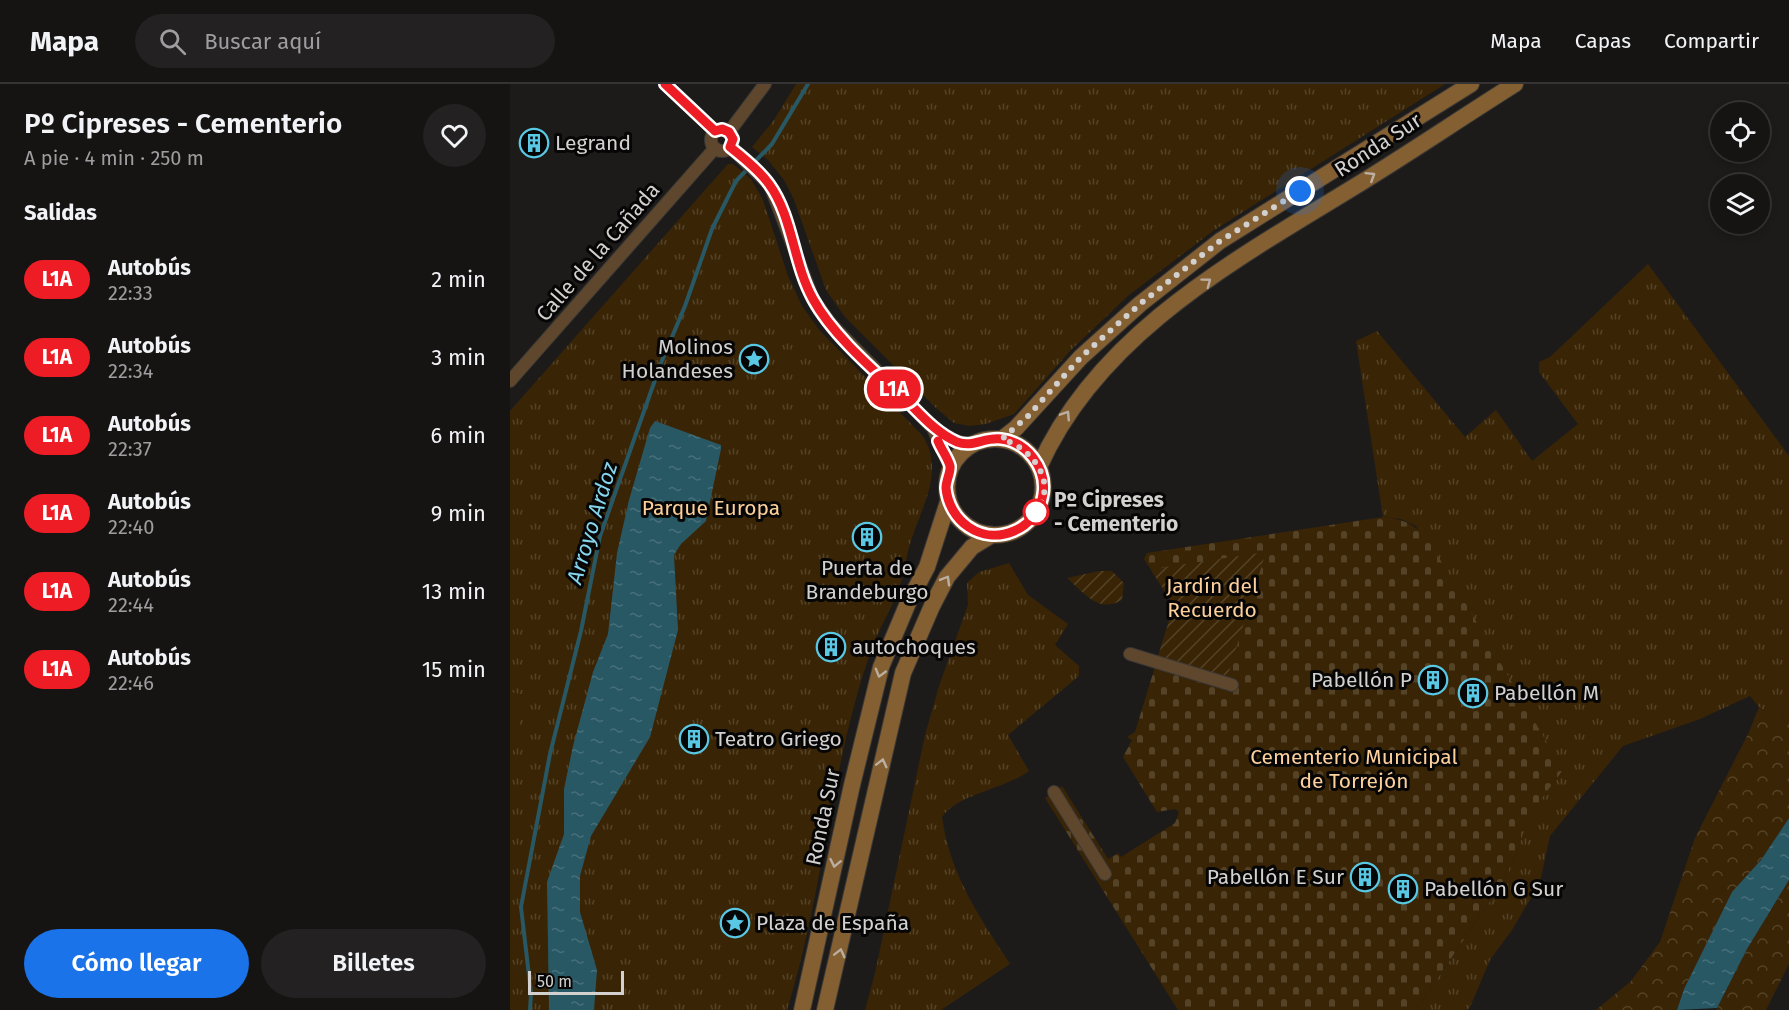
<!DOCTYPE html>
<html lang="es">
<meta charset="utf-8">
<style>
body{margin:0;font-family:"Fira Sans",sans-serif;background:#232121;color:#f1f3f6;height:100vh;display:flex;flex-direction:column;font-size:22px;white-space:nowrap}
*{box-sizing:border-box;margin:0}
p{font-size:20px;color:#9e9ea0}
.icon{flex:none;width:33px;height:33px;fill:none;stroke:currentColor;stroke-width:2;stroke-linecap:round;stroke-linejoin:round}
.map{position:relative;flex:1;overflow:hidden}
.drawer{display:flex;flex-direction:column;background:#161413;width:510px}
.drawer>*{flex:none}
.badge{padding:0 12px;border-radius:20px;font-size:21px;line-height:39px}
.buttons{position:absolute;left:1200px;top:18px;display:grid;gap:12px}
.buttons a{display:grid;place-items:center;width:60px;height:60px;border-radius:50%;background:#161413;box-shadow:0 3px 9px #0003,0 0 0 2px #353333;font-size:30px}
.scale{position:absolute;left:18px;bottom:15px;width:96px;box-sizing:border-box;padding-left:6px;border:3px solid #d3d1d0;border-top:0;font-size:16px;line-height:21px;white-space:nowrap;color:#d3d1d0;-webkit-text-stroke:4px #070606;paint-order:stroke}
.you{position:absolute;width:30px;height:30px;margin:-15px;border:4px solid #fff;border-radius:50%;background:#1a73e8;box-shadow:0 0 0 9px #1a73e833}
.map>.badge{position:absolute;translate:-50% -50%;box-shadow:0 0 0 3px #fff}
h2{padding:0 24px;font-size:22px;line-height:54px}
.round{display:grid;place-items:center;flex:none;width:63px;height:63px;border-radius:32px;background:#232121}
.headline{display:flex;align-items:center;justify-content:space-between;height:102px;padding:0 24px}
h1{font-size:28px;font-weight:600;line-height:45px}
.primary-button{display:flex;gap:12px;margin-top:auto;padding:12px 24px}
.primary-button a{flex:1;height:69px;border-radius:36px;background:#1a73e8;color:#fff;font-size:24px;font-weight:600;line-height:69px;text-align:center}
.primary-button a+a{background:#232121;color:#f1f3f6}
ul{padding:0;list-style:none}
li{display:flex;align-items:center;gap:18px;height:78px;padding:0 24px}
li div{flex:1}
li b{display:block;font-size:22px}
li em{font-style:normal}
li .badge{min-width:66px;font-weight:700;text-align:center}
header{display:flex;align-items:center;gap:36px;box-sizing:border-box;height:84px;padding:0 30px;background:#161413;border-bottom:2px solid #353333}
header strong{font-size:28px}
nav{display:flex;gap:33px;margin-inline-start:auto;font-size:21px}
.search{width:420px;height:54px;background:#232121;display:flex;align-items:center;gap:15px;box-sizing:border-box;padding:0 21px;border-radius:33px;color:#9e9ea0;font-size:22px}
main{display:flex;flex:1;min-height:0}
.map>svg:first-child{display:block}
</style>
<header>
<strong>Mapa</strong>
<div class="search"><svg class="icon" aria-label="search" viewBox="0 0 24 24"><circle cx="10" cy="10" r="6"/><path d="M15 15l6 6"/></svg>Buscar aquí</div>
<nav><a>Mapa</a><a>Capas</a><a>Compartir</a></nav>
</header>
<main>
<section class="drawer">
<div class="headline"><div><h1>Pº Cipreses - Cementerio</h1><p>A pie · 4 min · 250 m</p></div><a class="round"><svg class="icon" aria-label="heart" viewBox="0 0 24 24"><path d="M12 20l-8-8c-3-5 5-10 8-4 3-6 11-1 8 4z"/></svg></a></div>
<h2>Salidas</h2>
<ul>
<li><span class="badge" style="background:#ee1c25;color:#fff">L1A</span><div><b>Autobús</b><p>22:33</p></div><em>2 min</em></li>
<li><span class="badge" style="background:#ee1c25;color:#fff">L1A</span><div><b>Autobús</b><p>22:34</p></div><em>3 min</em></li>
<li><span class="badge" style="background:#ee1c25;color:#fff">L1A</span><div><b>Autobús</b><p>22:37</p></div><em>6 min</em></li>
<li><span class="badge" style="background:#ee1c25;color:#fff">L1A</span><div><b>Autobús</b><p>22:40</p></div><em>9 min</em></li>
<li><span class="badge" style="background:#ee1c25;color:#fff">L1A</span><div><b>Autobús</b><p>22:44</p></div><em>13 min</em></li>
<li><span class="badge" style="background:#ee1c25;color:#fff">L1A</span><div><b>Autobús</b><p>22:46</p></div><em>15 min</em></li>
</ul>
<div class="primary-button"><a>Cómo llegar</a><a>Billetes</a></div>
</section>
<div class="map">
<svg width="1279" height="926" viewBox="0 0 1279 926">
<defs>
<pattern id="grass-tufts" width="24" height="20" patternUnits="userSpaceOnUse" patternTransform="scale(1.5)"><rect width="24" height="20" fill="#392405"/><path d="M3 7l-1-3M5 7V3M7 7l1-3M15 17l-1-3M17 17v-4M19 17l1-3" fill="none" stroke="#554328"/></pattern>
<pattern id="forest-crowns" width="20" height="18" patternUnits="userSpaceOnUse" patternTransform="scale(1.5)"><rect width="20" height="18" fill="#392405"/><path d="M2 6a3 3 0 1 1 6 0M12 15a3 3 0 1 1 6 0" fill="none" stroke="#554328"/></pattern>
<pattern id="cemetery-stones" width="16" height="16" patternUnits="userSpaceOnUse" patternTransform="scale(1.5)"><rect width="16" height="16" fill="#392405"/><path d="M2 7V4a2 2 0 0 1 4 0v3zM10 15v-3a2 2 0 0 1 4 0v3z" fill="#554328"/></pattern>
<pattern id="garden-furrows" width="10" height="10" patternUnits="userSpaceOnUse" patternTransform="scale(1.5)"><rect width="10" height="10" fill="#392405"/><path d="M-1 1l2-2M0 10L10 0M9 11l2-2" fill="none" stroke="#554328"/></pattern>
<pattern id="water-ripples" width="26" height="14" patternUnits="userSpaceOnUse" patternTransform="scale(1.5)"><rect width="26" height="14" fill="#295865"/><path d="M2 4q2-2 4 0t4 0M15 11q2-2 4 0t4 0" fill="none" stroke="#476f7a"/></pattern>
</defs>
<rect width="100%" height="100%" fill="#1d1b19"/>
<!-- grass -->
<path fill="url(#grass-tufts)" d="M286,0h649l-232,147 -84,64 -58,55 -57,64 -28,10 -16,2 -16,-3 -18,-15 -91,-91 -19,-27 -33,-93 -9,-17 -16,-20 -16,-13 22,-27z
M218,80h5l18,15 12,21 25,76 14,30 18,25 102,104c23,34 1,69 -10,103 -5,14 -7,29 -11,44 -7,23 -21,44 -29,66 -42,117 -48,244 -85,362h-277v-599z
M1138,180l141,192v251l-11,12 -19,-12 -9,-11 -50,23 -77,27 -73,90 -10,46 -28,48 -22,30 -20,47 -3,3h-51l93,-137 21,-60 33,-43 -147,-244 -15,-7 -18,-2 -27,-176 21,-10 88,106 31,-27 36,51 46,-37 -39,-52v-10l11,-5z
M499,479l19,32 40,29 -13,21 24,21v10l-71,59 21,36c-24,18 -72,23 -87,46 8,58 37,99 68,147l-69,46h-76l10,-37 50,-238 14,-49 29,-81 -1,-22 12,-11z"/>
<!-- forest -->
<path fill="url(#forest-crowns)" d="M1249,623l19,12 11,-12v111l-28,42 -29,33 -48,96 -7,21h-81l35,-29 29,-39 35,-104 54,-106z
M1279,796v84l-23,46h-50l31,-61z"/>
<!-- cemetery -->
<path fill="url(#cemetery-stones)" d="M873,433c21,2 31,7 45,22l135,231 -33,44 -21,59 -93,137h-238l-133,-212 17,-12 46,73 10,-6 3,4 54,-34 4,-11 -4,-3 -18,3 -34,-55 9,-17 -5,-3 8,-5 39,-127 -30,-46 3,-6z"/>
<!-- garden -->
<path fill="url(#garden-furrows)" d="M756,468l-39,126 -69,-22 16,-51 -22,-33 13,-5z
M589,487h13l12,12 -2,17c-23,14 -38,-7 -55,-22z"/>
<!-- pitch -->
<path fill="#392405" d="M0,608l15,3 -15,68z"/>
<!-- water -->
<path fill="url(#water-ripples)" d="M145,337l66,24v4l-15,72 -25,23 -7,11 4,75 -28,107 -59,99 -11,40v36l17,58 -3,40h-45l-2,-128 17,-48v-45l9,-43 20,-74 15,-38 9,-81 12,-53 21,-72z
M1279,734v62l-42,69 -30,59 -40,2 7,-21 48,-97 29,-32z"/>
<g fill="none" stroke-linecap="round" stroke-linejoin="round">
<!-- stream -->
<path stroke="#295865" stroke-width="4" d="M20,926l1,-17 -10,-86 29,-153 31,-123 19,-95 61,-173 24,-57 27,-77 24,-48 36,-37 36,-60"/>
<!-- street casing -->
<g stroke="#3a3836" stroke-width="14">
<path id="street" d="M155,0l50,47
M201 56a11 11 0 1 1 22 0a11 11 0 1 1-22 0Z
M219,48l36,-48
M220,63l40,38 43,114 18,25 102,104 23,13 14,4
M0,297l205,-233
M423,344l17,39
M620,570l102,31
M544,708l51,82"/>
</g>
<!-- secondary casing -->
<g stroke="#3a3836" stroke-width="18">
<path id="secondary" d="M437 403a48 48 0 1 1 96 0a48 48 0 1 1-96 0Z
M492,355l14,-11 65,-71 59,-53 80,-63 251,-157
M529,383c59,-133 196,-207 315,-280 54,-33 107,-69 161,-103
M292,926l50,-225 29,-118 27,-64 19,-36 21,-65
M315,926l78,-337 29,-67 15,-29 25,-30 18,-11"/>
</g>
<!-- street -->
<use href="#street" stroke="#5e472c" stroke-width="12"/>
<!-- secondary -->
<use href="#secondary" stroke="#845f32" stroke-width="16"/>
</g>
<!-- one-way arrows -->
<defs><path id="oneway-chevron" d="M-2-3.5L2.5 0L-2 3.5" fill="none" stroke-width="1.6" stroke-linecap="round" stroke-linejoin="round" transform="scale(1.5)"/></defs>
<g stroke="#bbafa1">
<use href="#oneway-chevron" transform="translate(861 92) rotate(-32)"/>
<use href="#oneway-chevron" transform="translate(697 198) rotate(-37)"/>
<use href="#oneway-chevron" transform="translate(556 331) rotate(-57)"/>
<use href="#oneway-chevron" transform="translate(436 496) rotate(-60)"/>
<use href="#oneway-chevron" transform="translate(370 589) rotate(106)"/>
<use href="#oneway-chevron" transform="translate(372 679) rotate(-76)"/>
<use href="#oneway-chevron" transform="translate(325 779) rotate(102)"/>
<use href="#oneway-chevron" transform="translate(330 869) rotate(-76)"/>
</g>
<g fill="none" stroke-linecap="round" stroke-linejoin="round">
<!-- line casing -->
<g stroke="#fff" stroke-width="14">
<path id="line" d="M155,0l50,47 7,-2 7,3 4,7 -3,8c14,11 29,23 39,37 24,33 24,79 44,115 20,37 64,74 95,103 15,15 29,31 49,40 16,6 27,-5 44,-3 26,3 46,29 42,55 -2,16 -14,31 -29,37 -33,14 -65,-10 -68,-43 0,-8 5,-16 4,-22 -2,-8 -9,-17 -12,-25"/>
</g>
<!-- line -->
<use href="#line" stroke="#ee1c25" stroke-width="9"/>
<!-- walk -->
<path stroke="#d3d1d0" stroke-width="6" stroke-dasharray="0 10.8" d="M526,428c23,-31 -5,-64 -34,-73l26,-23 53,-59 59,-53 80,-63 80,-50"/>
</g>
<!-- icons -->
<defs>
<g id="building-ring" transform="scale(1.5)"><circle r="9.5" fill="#070606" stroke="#59c8e5" stroke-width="1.5"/><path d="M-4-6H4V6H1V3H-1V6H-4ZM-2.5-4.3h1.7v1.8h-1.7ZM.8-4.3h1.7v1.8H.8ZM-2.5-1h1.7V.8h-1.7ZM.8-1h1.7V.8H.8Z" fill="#59c8e5"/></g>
<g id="sight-ring" transform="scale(1.5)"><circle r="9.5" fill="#070606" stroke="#59c8e5" stroke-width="1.5"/><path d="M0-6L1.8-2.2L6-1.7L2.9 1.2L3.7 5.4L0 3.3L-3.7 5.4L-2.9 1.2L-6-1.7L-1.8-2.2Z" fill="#59c8e5"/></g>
</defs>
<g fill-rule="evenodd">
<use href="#building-ring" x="24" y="59"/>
<use href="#sight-ring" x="244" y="275"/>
<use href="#building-ring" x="357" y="453"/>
<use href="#building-ring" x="321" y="563"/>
<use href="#building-ring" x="923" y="596"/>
<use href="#building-ring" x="963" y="609"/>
<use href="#building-ring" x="184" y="655"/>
<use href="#building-ring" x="855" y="793"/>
<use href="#building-ring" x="893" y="805"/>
<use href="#sight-ring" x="225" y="839"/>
</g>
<!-- markers -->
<circle fill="#fff" stroke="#ee1c25" stroke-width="3" cx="526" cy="428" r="12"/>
<g text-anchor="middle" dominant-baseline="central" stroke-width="6" stroke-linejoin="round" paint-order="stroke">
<!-- poi labels -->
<g font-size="21" fill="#d3d1d0" stroke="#070606" text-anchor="start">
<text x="45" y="59">Legrand</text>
<text x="223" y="263" text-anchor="end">Molinos<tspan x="223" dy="24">Holandeses</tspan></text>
<text x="357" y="484" text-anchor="middle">Puerta de<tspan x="357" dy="24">Brandeburgo</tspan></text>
<text x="342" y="563">autochoques</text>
<text x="902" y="596" text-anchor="end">Pabellón P</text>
<text x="984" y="609">Pabellón M</text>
<text x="205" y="655">Teatro Griego</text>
<text x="834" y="793" text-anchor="end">Pabellón E Sur</text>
<text x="914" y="805">Pabellón G Sur</text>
<text x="246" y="839">Plaza de España</text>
</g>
<!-- street labels -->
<g font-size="21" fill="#d3d1d0" stroke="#070606">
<text transform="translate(868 61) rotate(-33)">Ronda Sur</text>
<text transform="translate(88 168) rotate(-49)">Calle de la Cañada</text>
<text transform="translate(313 733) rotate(-78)">Ronda Sur</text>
</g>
<!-- stop labels -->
<g font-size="21" font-weight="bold" fill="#d3d1d0" stroke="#070606" text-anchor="start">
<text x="544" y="416">Pº Cipreses<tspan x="544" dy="24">- Cementerio</tspan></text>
</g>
<!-- park labels -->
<g font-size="21" fill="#fdd09b" stroke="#070606">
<text x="201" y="424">Parque Europa</text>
<text x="702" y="502">Jardín del<tspan x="702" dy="24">Recuerdo</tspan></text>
<text x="844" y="673">Cementerio Municipal<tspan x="844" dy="24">de Torrejón</tspan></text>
</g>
<!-- water labels -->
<g font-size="22" font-style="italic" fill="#85d6ed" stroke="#070606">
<text transform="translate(82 439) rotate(-73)">Arroyo Ardoz</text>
</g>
</g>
</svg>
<div class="buttons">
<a><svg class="icon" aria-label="locate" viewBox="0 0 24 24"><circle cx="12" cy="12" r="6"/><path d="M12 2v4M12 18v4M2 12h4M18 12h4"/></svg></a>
<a><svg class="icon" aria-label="layers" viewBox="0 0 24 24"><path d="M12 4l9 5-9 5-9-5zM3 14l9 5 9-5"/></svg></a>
</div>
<div class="scale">50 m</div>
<div class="you" style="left:790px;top:107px"></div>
<b class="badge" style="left:384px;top:305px;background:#ee1c25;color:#fff">L1A</b>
</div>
</main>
